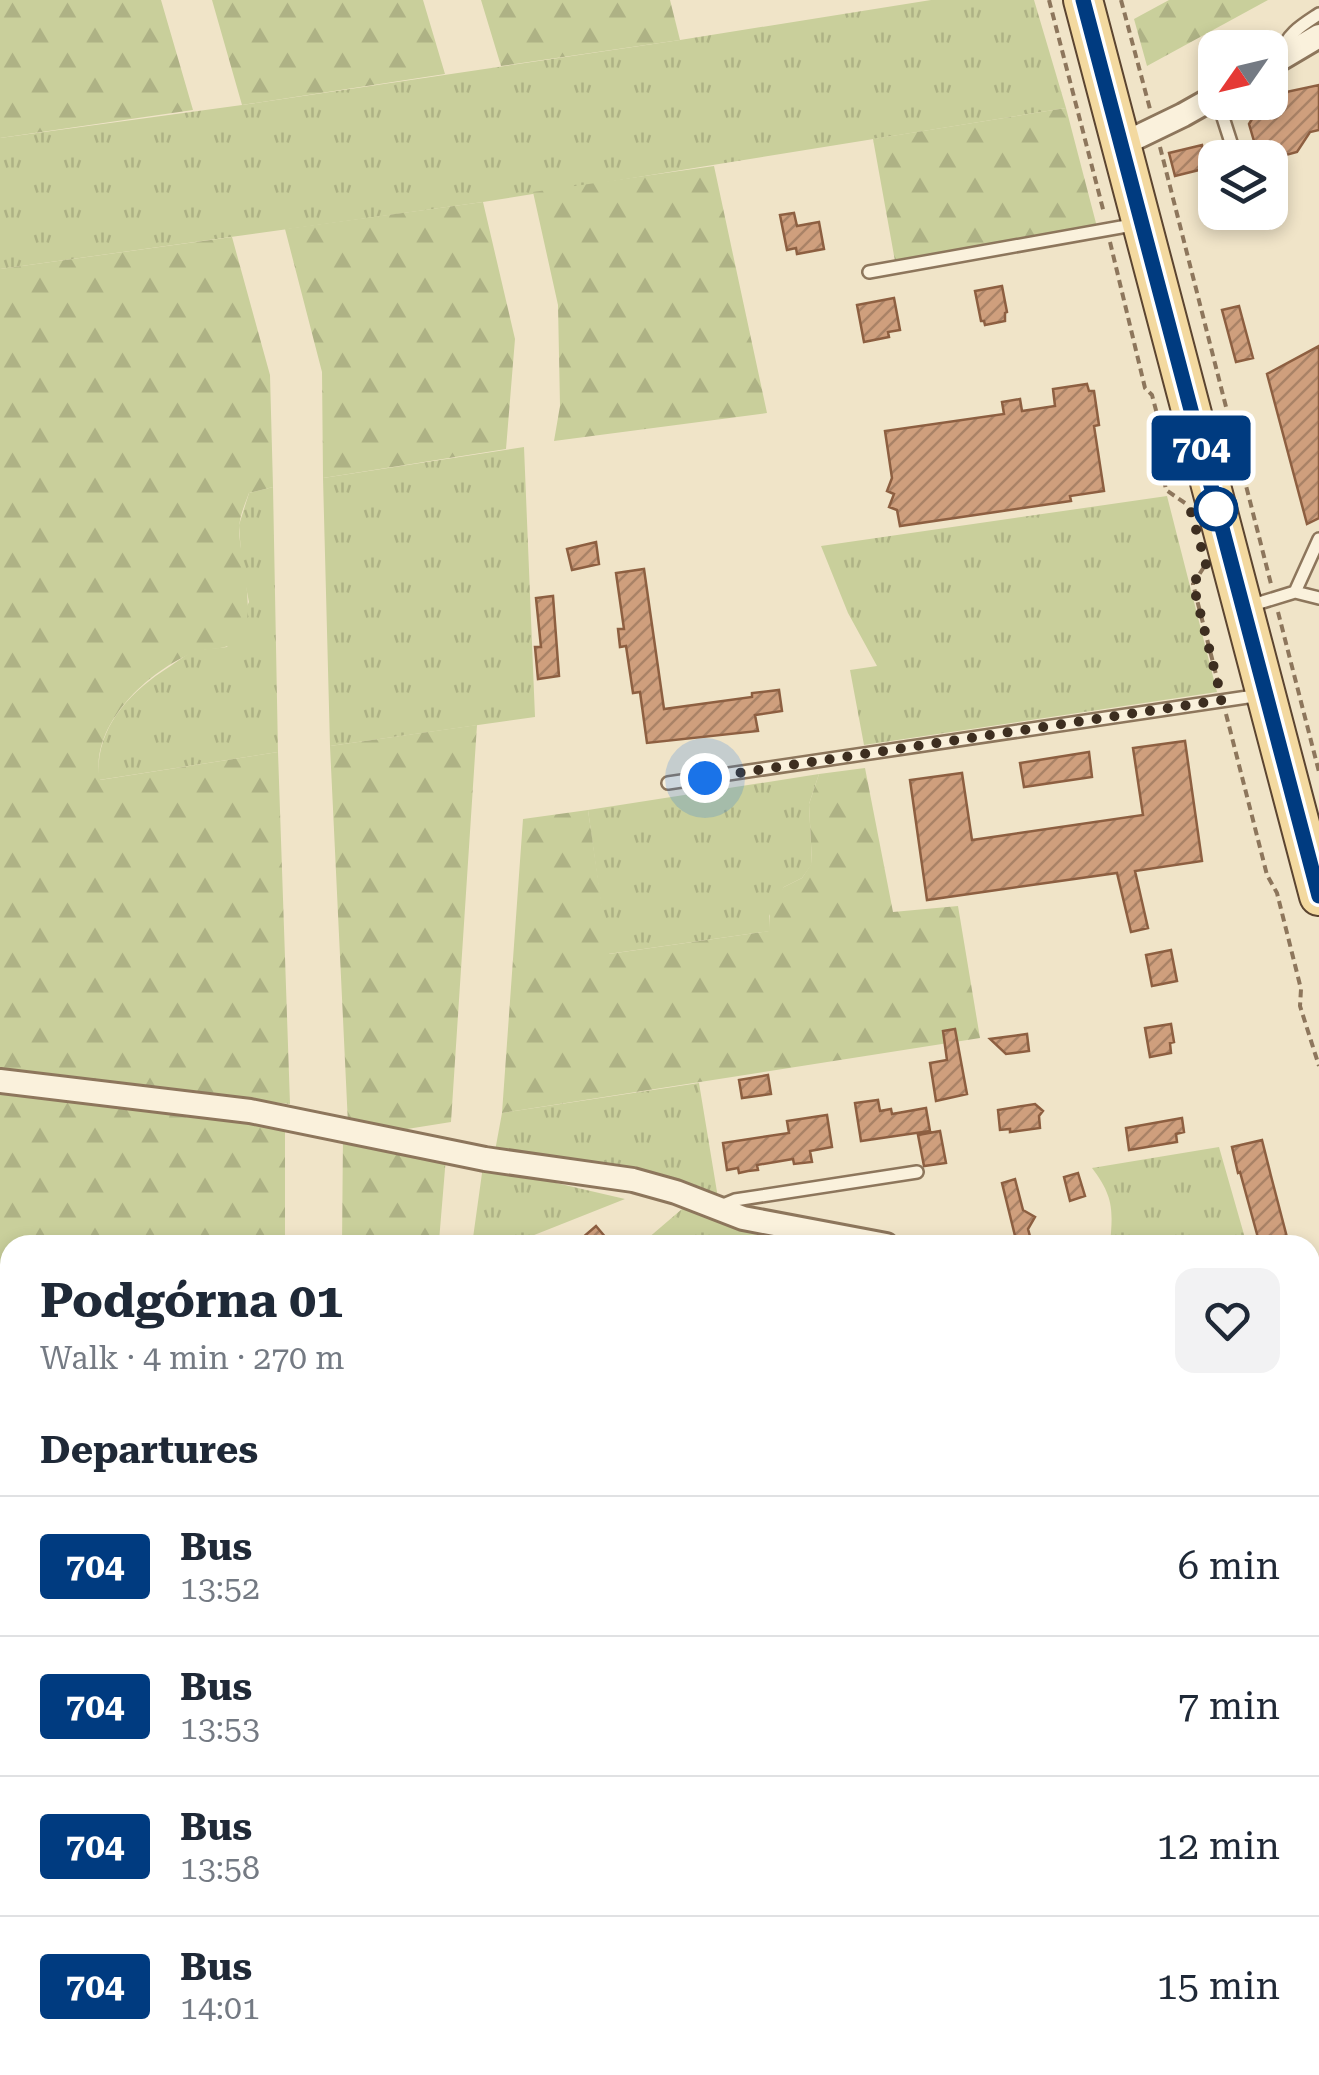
<!DOCTYPE html>
<meta charset="utf-8">
<style>
body{margin:0;font-family:"Roboto Serif",serif;background:#f2f2f3;color:#1f2937;height:100vh;display:flex;flex-direction:column;font-size:38px;white-space:nowrap}
*{box-sizing:border-box;margin:0}
p{font-size:32px;color:#747a83}
.icon{flex:none;width:55px;height:55px;fill:none;stroke:currentColor;stroke-width:2;stroke-linecap:round;stroke-linejoin:round}
.map{position:relative;flex:1;overflow:hidden}
.details{position:absolute;left:0px;top:1235px;width:1320px;height:840px;display:flex;flex-direction:column;background:#fff;border-radius:30px 30px 0 0;box-shadow:0 5px 15px #0003}
.details>*{flex:none}
.badge{padding:0 20px;border-radius:8px;font-size:35px;line-height:65px}
.needle{width:65px;rotate:236deg}
.fabs{position:absolute;left:1198px;top:30px;display:grid;gap:20px}
.fabs a{display:grid;place-items:center;width:90px;height:90px;border-radius:20px;background:#fff;box-shadow:0 5px 15px #0003;font-size:50px}
.you{position:absolute;width:50px;height:50px;margin:-25px;border:8px solid #fff;border-radius:50%;background:#1a73e8;box-shadow:0 0 0 15px #1a73e833}
.map>.badge{position:absolute;translate:-50% -50%;box-shadow:0 0 0 5px #fff}
h2{padding:0 40px;font-size:38px;line-height:90px}
.round{display:grid;place-items:center;flex:none;width:105px;height:105px;border-radius:20px;background:#f2f2f3}
.summary{display:flex;align-items:center;justify-content:space-between;height:170px;padding:0 40px}
h1{font-size:48px;font-weight:700;line-height:75px}
ul{padding:0;list-style:none}
li{display:flex;align-items:center;gap:30px;height:140px;padding:0 40px;border-top:2px solid #e0e1e3}
li div{flex:1}
li b{display:block;font-size:38px}
li em{font-style:normal}
li .badge{min-width:110px;font-weight:700;text-align:center}
.map>svg:first-child{display:block}
</style>
<div class="map">
<svg width="1319" height="2075" viewBox="0 0 1319 2075">
<defs>
<pattern id="grass-tufts" width="24" height="20" patternUnits="userSpaceOnUse" patternTransform="scale(2.5)"><rect width="24" height="20" fill="#c9cf9b"/><path d="M3 7l-1-3M5 7V3M7 7l1-3M15 17l-1-3M17 17v-4M19 17l1-3" fill="none" stroke="#aeb285"/></pattern>
<pattern id="forest-firs" width="22" height="20" patternUnits="userSpaceOnUse" patternTransform="scale(2.5)"><rect width="22" height="20" fill="#c9cf9b"/><path d="M5 1l3.5 6h-7zM16 11l3.5 6h-7z" fill="#aeb285"/></pattern>
<pattern id="building-hatch" width="6" height="6" patternUnits="userSpaceOnUse" patternTransform="scale(2.5)"><rect width="6" height="6" fill="#cf9f7d"/><path d="M-1 1l2-2M0 6l6-6M5 7l2-2" fill="none" stroke="#a98266"/></pattern>
</defs>
<rect width="100%" height="100%" fill="#f0e4c8"/>
<!-- grass -->
<path fill="url(#grass-tufts)" d="M931,0h103l32,108 -583,94 -483,67v-131l242,-33 438,-65z
M524,447l11,270 -205,29 -7,-268z
M273,487l5,265 -179,28c-5,-50 29,-87 70,-113 8,-5 17,-13 26,-16 10,-3 22,-2 32,-4l22,-45 -7,-35 -3,-42 10,-32z
M1167,496l50,196 -353,53 -14,-75 27,-4 -29,-53 -27,-67z
M819,774l-10,30 3,60 -10,14 -18,9 -15,29 1,15 -162,23 -20,-144z
M699,1083l19,115 -223,-47 7,-38z
M1219,1147l28,98h-137c3,-35 4,-48 -18,-77z
M483,1166l142,33 -116,46h-37z
M689,1203l56,28 16,5 64,9h-185z
M10,1420v233l-10,7v-235z
M1319,1855v122l-9,6v-121z
M502,2065h101l-12,10h-102z
M655,2065h109l-13,10h-108z"/>
<!-- forest -->
<path fill="url(#forest-firs)" d="M0,0h161l32,110 -193,28z
M212,0h211l22,74 -203,31z
M481,0h189l10,40 -179,26z
M1169,0h99l-121,66 -13,-47z
M1066,108l31,119 -202,34 -22,-122z
M714,166l53,247 -213,28 6,-35 -2,-101 -25,-113z
M483,202l32,137 -9,110 -183,29 -1,-106 -37,-143z
M232,237l38,138 3,112 -24,6c-4,11 -10,24 -10,37 1,27 18,84 2,106 -12,17 -32,10 -49,17 -46,20 -103,73 -92,127l178,-28 12,352 -290,-32v-803z
M477,725l-26,397 -69,11 -34,-9 -18,-378z
M865,768l28,144 65,-6 22,132 -478,75 21,-294 65,-9 21,144 160,-23 1,-26 14,-18 18,-9 10,-15 -3,-59 10,-30z
M0,1091l210,27 75,7v120h-275v175l-10,5z
M343,1135l103,22 -7,84 -9,4h-88z
M1317,1346h2v100l-9,2v-90z
M419,2065h83l-13,10h-68z"/>
<g fill="none" stroke-linecap="round" stroke-linejoin="round">
<!-- stream -->
<path stroke="#6f938a" stroke-width="6" d="M0,1776l10,-6
M1310,1993l9,-7
M253,2065l8,10
M1194,2075l13,-10"/>
</g>
<!-- building -->
<path fill="url(#building-hatch)" stroke="#8d5f41" stroke-width="2.5" d="M1319,85v45l-9,2 -13,20 -22,6 -19,-10 -7,-24 12,-20 22,-5 3,-7z
M1202,145l5,23 -32,8 -6,-23z
M794,213l3,13 22,-4 5,27 -27,5 -1,-6 -9,2 -7,-35z
M1002,286l5,26 -2,1v8l-20,4 -1,-4h-3l-6,-30z
M894,298l6,32 -12,2 1,5 -25,5 -7,-37z
M1239,306l14,52 -17,4 -14,-52z
M1319,346v172l-12,6 -40,-150z
M1087,384l2,7h5l5,34 -5,1 10,65 -34,5 1,5 -171,25 -3,-16 -8,-3 5,-13 -7,-3 5,-13 -7,-47 119,-17 -2,-12 18,-3 2,12 33,-5 -2,-17z
M596,542l3,22 -27,6 -5,-21z
M644,569l20,140 88,-12v-4l27,-3 3,21 -27,4 3,16 -111,12 -7,-51 -7,1 -7,-47 -6,1 -2,-18h6l-8,-56z
M553,596l6,80 -21,3 -3,-32h6l-5,-49z
M1185,741l17,120 -67,10 13,57 -17,4 -14,-59 -190,27 -17,-120 52,-7 10,67 171,-25 -10,-67z
M1089,752l3,25 -68,10 -4,-24z
M1171,950l6,31 -25,5 -6,-31z
M1171,1024l3,18 -4,1 1,10 -21,4 -5,-29z
M955,1029l12,65 -31,7 -6,-38 17,-3 -4,-29z
M1027,1034l2,17 -23,3 -16,-15z
M768,1075l3,19 -29,4 -3,-18z
M878,1100l2,11 11,-2 1,5 34,-6 4,23 -69,10 -6,-38z
M1035,1104l8,7 -4,5 1,12 -30,4v-3l-10,1 -2,-20z
M827,1115l5,32 -22,4 2,11 -18,2 -1,-5 -36,6 1,5 -10,1 -9,2 -1,-5 -11,2 -4,-27 66,-10 -2,-12z
M1182,1118l2,14 -8,2 1,8 -48,8 -3,-22z
M940,1131l6,32 -22,3 -6,-31z
M1262,1140l9,36 18,69h-29l-20,-73 -2,1 -6,-26z
M1078,1173l7,23 -15,5 -6,-24z
M1015,1179l8,31 12,7 -7,12 3,11 -14,4 -15,-61z
M596,1226l16,19h-38z"/>
<g fill="none" stroke-linecap="round" stroke-linejoin="round">
<!-- service casing -->
<g stroke="#8d765c" stroke-width="16">
<path id="service" d="M1282,53c4,-19 22,-29 37,-39
M1218,102l18,56
M869,272l269,-48
M1295,592l24,-53
M1246,607l49,-15 24,6
M668,783l593,-88
M718,1207l17,-7 182,-28
M1310,1530l6,47 -6,44
M0,1808l10,1
M0,1993l10,-8
M228,2065l8,10
M148,2075l13,-10"/>
</g>
<!-- minor casing -->
<g stroke="#8d765c" stroke-width="28">
<path id="minor" d="M1270,65l49,-29
M1121,145l62,-30 32,-18
M0,1081l250,30 235,48 148,21 43,12 67,26 143,27
M1310,1329l9,-1"/>
</g>
<!-- tertiary casing -->
<g stroke="#8d765c" stroke-width="32">
<path id="tertiary" d="M1310,2021l9,-6
M1234,2075l14,-10"/>
</g>
<!-- primary casing -->
<g stroke="#5b4430" stroke-width="42">
<path id="primary" d="M1083,0l236,896"/>
</g>
<!-- path -->
<path stroke="#8d765c" stroke-width="4" stroke-dasharray="8 5" stroke-linecap="butt" d="M1049,0l55,213
M1121,0l29,109
M1160,147l111,437
M1110,242l35,146 7,7 5,19 -4,8 13,68 19,13
M1204,567l-11,17 26,102
M1278,612l41,160
M1226,714l41,161 10,18 24,96 -1,17 19,60"/>
<!-- service -->
<use href="#service" stroke="#faf1dc" stroke-width="11"/>
<!-- minor -->
<use href="#minor" stroke="#faf1dc" stroke-width="22"/>
<!-- tertiary -->
<use href="#tertiary" stroke="#faf1dc" stroke-width="28"/>
<!-- primary -->
<use href="#primary" stroke="#f3d9a0" stroke-width="38"/>
</g>
<g fill="none" stroke-linecap="round" stroke-linejoin="round">
<!-- line casing -->
<g stroke="#fff" stroke-width="22">
<path id="line" d="M1083,0l236,896"/>
</g>
<!-- line -->
<use href="#line" stroke="#003b80" stroke-width="15"/>
<!-- walk -->
<path stroke="#3d2e20" stroke-width="10" stroke-dasharray="0 18" d="M705,778l517,-78 -29,-116 13,-20 -17,-59 27,4"/>
</g>
<!-- markers -->
<circle fill="#fff" stroke="#003b80" stroke-width="5" cx="1216" cy="509" r="20"/>
</svg>
<div class="fabs">
<a><svg class="needle" viewBox="-14 -14 28 28"><path d="M0-13l5 13h-10z" fill="#e53935"/><path d="M0 13l5-13h-10z" fill="#747a83"/></svg></a>
<a><svg class="icon" aria-label="layers" viewBox="0 0 24 24"><path d="M12 4l9 5-9 5-9-5zM3 14l9 5 9-5"/></svg></a>
</div>
<div class="you" style="left:705px;top:778px"></div>
<b class="badge" style="left:1201px;top:448px;background:#003b80;color:#fff">704</b>
<section class="details">
<div class="summary"><div><h1>Podgórna 01</h1><p>Walk · 4 min · 270 m</p></div><a class="round"><svg class="icon" aria-label="heart" viewBox="0 0 24 24"><path d="M12 20l-8-8c-3-5 5-10 8-4 3-6 11-1 8 4z"/></svg></a></div>
<h2>Departures</h2>
<ul>
<li><span class="badge" style="background:#003b80;color:#fff">704</span><div><b>Bus</b><p>13:52</p></div><em>6 min</em></li>
<li><span class="badge" style="background:#003b80;color:#fff">704</span><div><b>Bus</b><p>13:53</p></div><em>7 min</em></li>
<li><span class="badge" style="background:#003b80;color:#fff">704</span><div><b>Bus</b><p>13:58</p></div><em>12 min</em></li>
<li><span class="badge" style="background:#003b80;color:#fff">704</span><div><b>Bus</b><p>14:01</p></div><em>15 min</em></li>
</ul>
</section>
</div>
